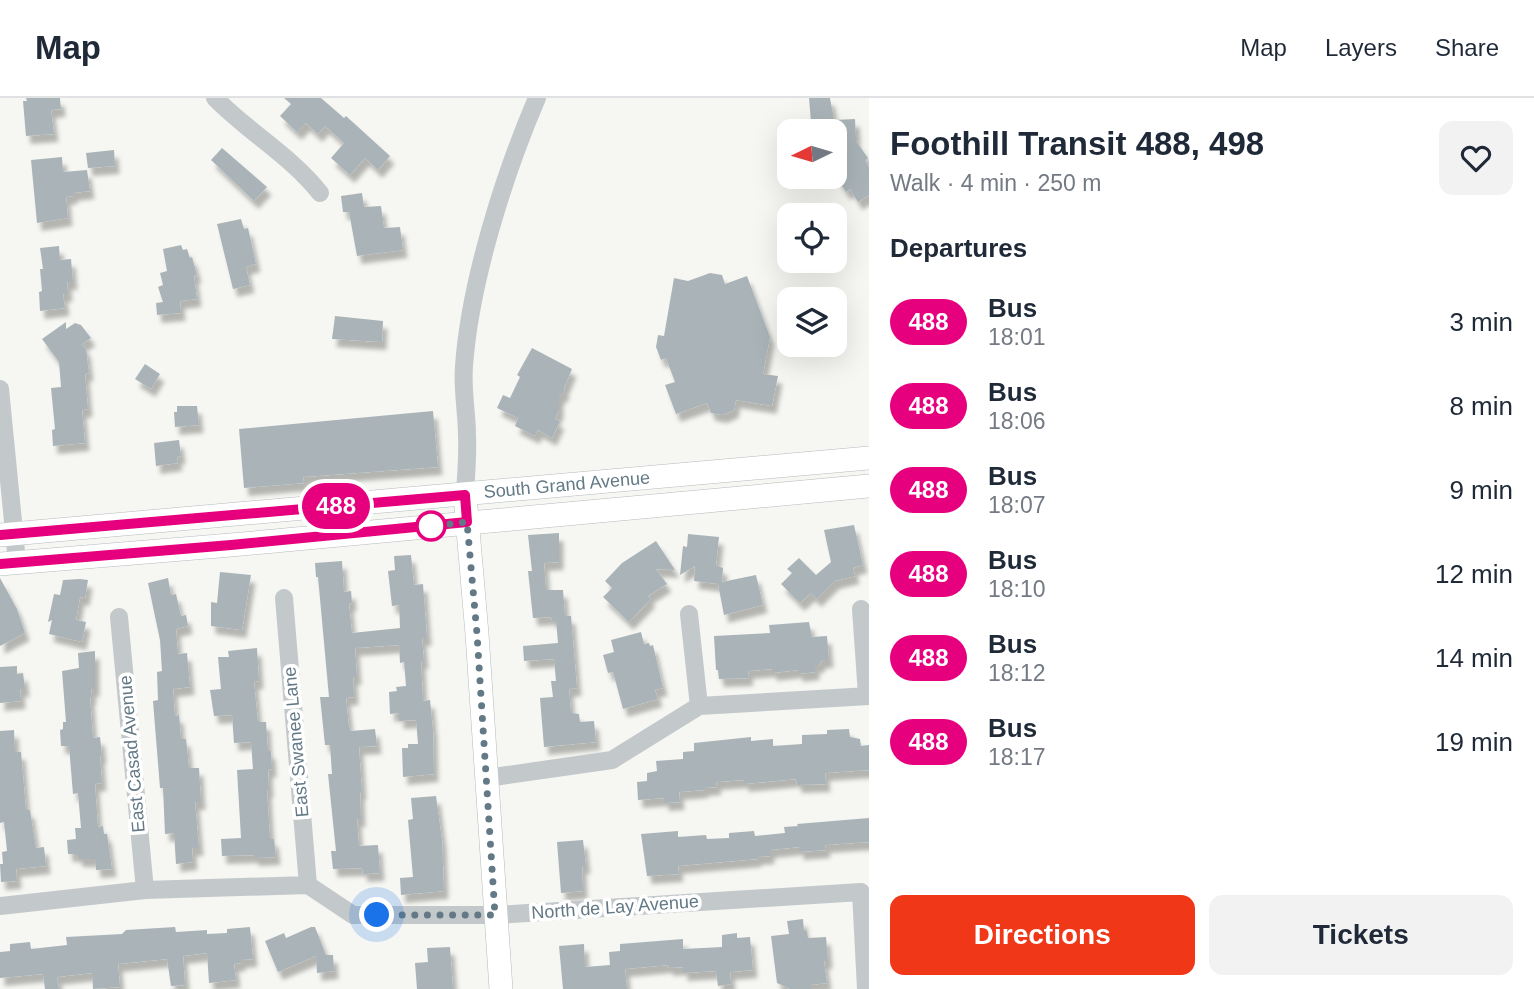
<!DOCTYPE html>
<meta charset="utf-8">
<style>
body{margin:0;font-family:Helvetica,sans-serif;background:#f2f2f3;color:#1f2937;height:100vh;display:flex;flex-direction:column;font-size:26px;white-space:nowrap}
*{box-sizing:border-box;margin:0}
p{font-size:23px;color:#747a83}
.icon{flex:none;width:38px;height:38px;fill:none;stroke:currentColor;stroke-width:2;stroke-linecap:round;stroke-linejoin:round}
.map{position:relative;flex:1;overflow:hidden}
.drawer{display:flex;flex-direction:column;background:#fff;width:665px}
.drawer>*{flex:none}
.badge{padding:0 14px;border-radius:23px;font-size:24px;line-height:46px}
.needle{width:46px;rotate:265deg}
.fabs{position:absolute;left:777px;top:21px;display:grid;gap:14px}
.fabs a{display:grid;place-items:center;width:70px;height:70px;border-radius:14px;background:#fff;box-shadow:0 7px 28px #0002;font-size:35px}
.you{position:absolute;width:35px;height:35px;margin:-18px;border:5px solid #fff;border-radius:50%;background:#1a73e8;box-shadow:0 0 0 10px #1a73e833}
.map>.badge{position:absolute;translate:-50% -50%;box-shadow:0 0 0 4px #fff}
h2{padding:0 21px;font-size:26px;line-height:63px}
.round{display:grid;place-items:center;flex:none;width:74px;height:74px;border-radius:14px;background:#f2f2f3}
.overview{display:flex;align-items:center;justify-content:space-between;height:119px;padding:0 21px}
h1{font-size:33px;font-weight:600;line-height:52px}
.primary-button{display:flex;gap:14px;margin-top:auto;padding:14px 21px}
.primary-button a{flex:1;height:80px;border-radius:14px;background:#f03818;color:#fff;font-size:28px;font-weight:600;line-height:80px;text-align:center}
.primary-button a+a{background:#f2f2f3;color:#1f2937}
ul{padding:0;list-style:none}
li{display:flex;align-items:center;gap:21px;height:84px;padding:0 21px}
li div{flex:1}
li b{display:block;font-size:26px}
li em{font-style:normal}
li .badge{min-width:77px;font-weight:700;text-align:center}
header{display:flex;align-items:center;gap:42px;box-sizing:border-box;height:98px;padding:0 35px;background:#fff;border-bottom:2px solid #e0e1e3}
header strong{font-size:33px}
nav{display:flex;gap:38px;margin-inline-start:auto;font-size:24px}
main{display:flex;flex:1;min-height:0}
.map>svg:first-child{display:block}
</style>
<header>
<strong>Map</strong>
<nav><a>Map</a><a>Layers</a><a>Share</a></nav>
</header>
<main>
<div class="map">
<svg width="869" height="891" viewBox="0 0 869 891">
<defs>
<filter id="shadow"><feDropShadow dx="4.5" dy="8" stdDeviation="2" flood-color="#0004"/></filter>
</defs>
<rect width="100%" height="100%" fill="#f6f6f2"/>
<!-- building -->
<path fill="#aab4b8" filter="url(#shadow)" d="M26,0h34l1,11 -10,1 3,24 -28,2 -3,-35h4z
M284,0h37l23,20 2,-2 44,40 -12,14 -13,-12 -15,17 -19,-17 13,-15 -19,-17 -7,8 -12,-11 -9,9 -17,-16 11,-12z
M809,0h21l4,22 21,-1 1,22 12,17 -3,3 4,6v28l-11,7 -8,-13 -4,3 -11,-17v-44h-29v-8l5,-1z
M222,50l45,39 -13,14 -43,-41z
M114,52l1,16 -27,2 -2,-15z
M62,59l1,15 24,-2 3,21 -17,2v3l-7,1 2,21 -31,5 -6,-63z
M362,95l2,14 17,-1 3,22 16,-1 3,23 -46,6 -8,-44h-6l-2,-16z
M241,121l3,10 4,-1 8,36 -10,3 4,18 -17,4 -16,-65z
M181,147l2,5 4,-1 3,9 2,-1 5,18 -3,1 3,23 -17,2 1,12 -24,2 -1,-12 7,-1 -5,-15 5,-2 -3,-12 7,-2 -4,-22z
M59,148l1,14 11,-1 2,23h-6l1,12h-5l2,14 -25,3 -1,-19 3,-1 -2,-22h3l-3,-21z
M710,175l12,2 3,9 22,-8 23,61 -7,37 15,2 -6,30 -36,-6 -2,10 -11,5 -12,-2 -4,-10 -31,11 -11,-29 10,-3 -9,-24 -5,2 -5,-13 2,-12 6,1 10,-58 14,3z
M335,218l48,5 -1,21 -50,-3z
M66,224v7l9,-6 6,2 10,13 -9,6 4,5 3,24 -4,1 3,35 -6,1 3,33 -32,3 -1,-16 3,-1 -4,-41 10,-1 -2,-25 -17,-23z
M532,250l40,21 -8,19 1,3 -6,6v13l-4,9 5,2 -8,17 -14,-8 -3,6 -20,-10 3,-8 -21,-10 6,-13 7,3 10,-21 -3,-2z
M145,266l15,10 -9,15 -16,-10z
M177,308h20l2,19 -24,2 -1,-15h3z
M433,313l5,56 -135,10 1,6 -60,5 -5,-59z
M179,342l2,16 -4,1 1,6 -22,3 -2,-23z
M854,427l9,40 -10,3 2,8 -20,5 -18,18 -6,-6 -11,10 -19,-19 11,-11 -5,-4 12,-11 17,17 15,-13 -7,-32z
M559,435v29l-15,1 2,27h17l2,26h6l6,72 -8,1 2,24 8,1 1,8 14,-1 2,21 -52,5 -4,-49 13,-1 -2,-16h5l-2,-22 -30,2 -1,-15 35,-3 -2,-23h-4l-1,-3 -18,1 -5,-47h4l-4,-36z
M688,436l31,3 -3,28 7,3 -1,14 34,-7 7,30 -39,10 -6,-31 -24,-3 1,-15 -15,9 3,-29 4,1z
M656,443l19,29 -19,-1 11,15 -19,12 3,3 -22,23 -26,-25 9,-9 -7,-7 17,-18z
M411,457l3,30 9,-1 4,54h-5l2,23h-3l2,40 7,-1 3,31 1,43 -31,3 -1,-29h6v-4h10l-2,-24 -17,1v-8l-9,1 -1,-22 8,-1 -1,-4 10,-1 -2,-24 -4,1 -1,-18 -44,3 2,29h-4l1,20 -8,1 3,29 2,4 24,-2 2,17 -18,1 3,45h-2l1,27h-4l2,27 19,-1 2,28 -17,1 -1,-6 -29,1 -2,-18h5l-8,-77h4l-2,-29h-5l-5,-48h9l-11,-120h-2l-1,-14 27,-2 2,31 7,-1 1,12 -3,1 3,29 48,-5 -1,-23 -7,1 -4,-35 7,-1 -1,-14z
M220,474l31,3 -9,55 -31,-4v-24l6,1z
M0,480l17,31 8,24 -25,13z
M168,480l3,17 5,-1 5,22 5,-1 2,11 -12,3 2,25 9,-1 3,34 -17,2 2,27 4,-1 2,24h5l3,29h10l2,34h-6l4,46h-7l1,14 -17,2 -2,-31 -9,1 -2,-46h-3l-7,-87 5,-1 -1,-28 5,-1 -2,-31 -12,-57z
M80,481l8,1 -3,18 -5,-1 -4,23 10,2 -4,20 -33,-8 3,-14 -4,2 6,-28 6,1 3,-15z
M809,524l3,15 15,-1 2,24h-7l-3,5h-4v7l-17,2v-4l-26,3v-4l-24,2 1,7 -30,1 -1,-9h-2l-2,-34 56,-3 -1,-8z
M641,534l3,12 5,-1 1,3 3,-1 10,43 -8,2 3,9 -35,10 -10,-37 -5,1 -5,-18 11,-3 -3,-12z
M257,550l2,33 -5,1 4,40h8l2,29h3l1,18 -4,1 1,20h-2l3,49h4l2,18 -22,1v-3l-32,1 -1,-17 20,-1 -4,-68 16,-1 -2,-27 -17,1 -2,-28 -18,1 -4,-26 11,-1 -3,-32h11l-1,-6z
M95,553v38h-4l1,8h-2l3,41 7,-1 2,19h-2l2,27 -7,1 3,43 5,-1 1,8h3l5,35 -16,1 -1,-11h-17l-1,-5h-9l-1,-14 9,-1 -1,-11h6l-3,-35 -5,1 -4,-48h-8l-1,-16 3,-1v-7h3l-4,-51 17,-3 -1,-15z
M17,568v8l6,-1 2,16h-5l1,12 -21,2v-36z
M849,631l1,8 10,2 1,7 8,-1v25l-44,3 1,11 -29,1 -1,-6 -52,5v-4l-28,2 1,5 -13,1v2l-25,2 1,10 -16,1v-5l-26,2 -1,-18 10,-1v-8l10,-2 -1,-10 27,-2v-7l11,-1v-8l57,-6v4l22,-2v7l29,-2v-9l25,-1v-4z
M14,632l1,22h6l5,58h4l6,38 8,-1 2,19 -30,3 1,12 -16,1 -1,-18h3l-1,-12 5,-1 -3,-29 -4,1v-92z
M436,698l6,44 2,51 -43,4 -1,-17 13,-1 -5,-57 5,-1 -2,-21z
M869,720v24l-44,3 1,5 -27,2v-5l-29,3v6l-13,1v2l-79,7 1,8 -32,2 -6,-42 37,-3v6l28,-2 1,4 22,-1v-5l25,-2 1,5 30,-3 -1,-6 14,-1 -1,-2z
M583,742l3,26h-4l1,25 -22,2 -4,-51z
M803,821l1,12h3l1,7 18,-1 2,24h-4l3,22 -17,2v4h-20l-13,-6 -6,-47 18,-2 -2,-13z
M175,829l1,5 31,-2v4l20,-1v-4l23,-2 3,32 -12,1v3l-7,1 2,16 -27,3 -2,-30 -24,3 2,29 -14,1 -4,-27 -49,5 2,23 -27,2 -1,-16 -35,4 2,12h-14l-2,-15 -43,4v-26l10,-1v-7l20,-2 1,7 36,-4 -1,-8 56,-3 4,-4z
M311,829h4l11,28h7l1,16 -17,2 -1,-17 -38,16 -13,-31 19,-8 2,5z
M737,835v5l13,-1 3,33 -23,2 1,12 -13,2 -2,-15 -33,2v-6l-14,1 -1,-3 -43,4 2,20h-64l-4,-43 25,-2 1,23 25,-2 -1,-13 11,-1v-7l63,-5v10l39,-2v-12z
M450,849l3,42h-36l-2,-26 13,-1 -1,-14z"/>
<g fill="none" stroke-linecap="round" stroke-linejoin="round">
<!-- major casing -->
<g stroke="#b6bbbe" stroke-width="24">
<g id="major">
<path d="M466,409l11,127 24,355"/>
<path id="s1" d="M0,437l869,-77"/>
<path d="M0,466l231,-19 638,-59"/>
</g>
</g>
<!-- minor -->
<path stroke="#c3c8cb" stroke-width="18" d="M215,0c33,34 76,58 105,95
M0,291l17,173
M465,396c1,-19 3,-39 2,-58 0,-23 -5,-47 -3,-70 6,-84 40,-191 73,-268
M284,500l24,287
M861,511l6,86
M689,516l10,92
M119,519l26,273
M487,680l125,-18 87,-54 170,-10
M0,808l145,-16 163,-5 45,30h142l366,-23 5,97"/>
<!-- major -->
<use href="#major" stroke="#fff" stroke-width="23"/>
</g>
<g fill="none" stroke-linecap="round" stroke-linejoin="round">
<!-- line casing -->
<g stroke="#fff" stroke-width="16">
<path id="line" d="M0,437l465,-40 2,27 -236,23 -231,19"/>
</g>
<!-- line -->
<use href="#line" stroke="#e6007e" stroke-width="10"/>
<!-- walk -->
<path stroke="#637986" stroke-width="7" stroke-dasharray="0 12.6" d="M377,817h118l-18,-281 -10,-112 -36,4"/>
</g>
<!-- markers -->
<circle fill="#fff" stroke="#e6007e" stroke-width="3.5" cx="431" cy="428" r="14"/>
<g text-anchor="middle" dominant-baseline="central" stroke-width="7" stroke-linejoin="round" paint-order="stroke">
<!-- street labels -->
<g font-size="18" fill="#637986" stroke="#fff">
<text stroke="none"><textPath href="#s1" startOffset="569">South Grand Avenue</textPath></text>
<text transform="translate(296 644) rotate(-95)">East Swanee Lane</text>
<text transform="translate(132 656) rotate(-95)">East Casad Avenue</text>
<text transform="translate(615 809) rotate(-4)">North de Lay Avenue</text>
</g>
</g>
</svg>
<div class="fabs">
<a><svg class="needle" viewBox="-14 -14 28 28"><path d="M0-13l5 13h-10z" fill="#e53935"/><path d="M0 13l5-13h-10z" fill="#747a83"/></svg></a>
<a><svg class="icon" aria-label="locate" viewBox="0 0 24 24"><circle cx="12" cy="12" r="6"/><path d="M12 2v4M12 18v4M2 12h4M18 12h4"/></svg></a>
<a><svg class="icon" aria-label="layers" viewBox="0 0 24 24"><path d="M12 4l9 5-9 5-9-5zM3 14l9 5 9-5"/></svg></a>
</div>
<div class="you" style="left:377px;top:817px"></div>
<b class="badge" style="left:336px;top:408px;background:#e6007e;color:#fff">488</b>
</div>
<section class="drawer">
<div class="overview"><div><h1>Foothill Transit 488, 498</h1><p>Walk · 4 min · 250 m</p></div><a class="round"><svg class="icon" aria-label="heart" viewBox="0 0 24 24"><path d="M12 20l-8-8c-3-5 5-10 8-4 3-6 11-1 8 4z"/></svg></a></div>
<h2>Departures</h2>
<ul>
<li><span class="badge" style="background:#e6007e;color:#fff">488</span><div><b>Bus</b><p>18:01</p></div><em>3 min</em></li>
<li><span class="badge" style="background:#e6007e;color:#fff">488</span><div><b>Bus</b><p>18:06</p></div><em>8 min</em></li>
<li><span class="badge" style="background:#e6007e;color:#fff">488</span><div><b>Bus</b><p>18:07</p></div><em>9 min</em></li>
<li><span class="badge" style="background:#e6007e;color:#fff">488</span><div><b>Bus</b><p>18:10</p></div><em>12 min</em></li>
<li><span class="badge" style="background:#e6007e;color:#fff">488</span><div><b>Bus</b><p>18:12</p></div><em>14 min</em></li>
<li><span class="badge" style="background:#e6007e;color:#fff">488</span><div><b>Bus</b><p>18:17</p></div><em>19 min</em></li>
</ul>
<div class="primary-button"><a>Directions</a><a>Tickets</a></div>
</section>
</main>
